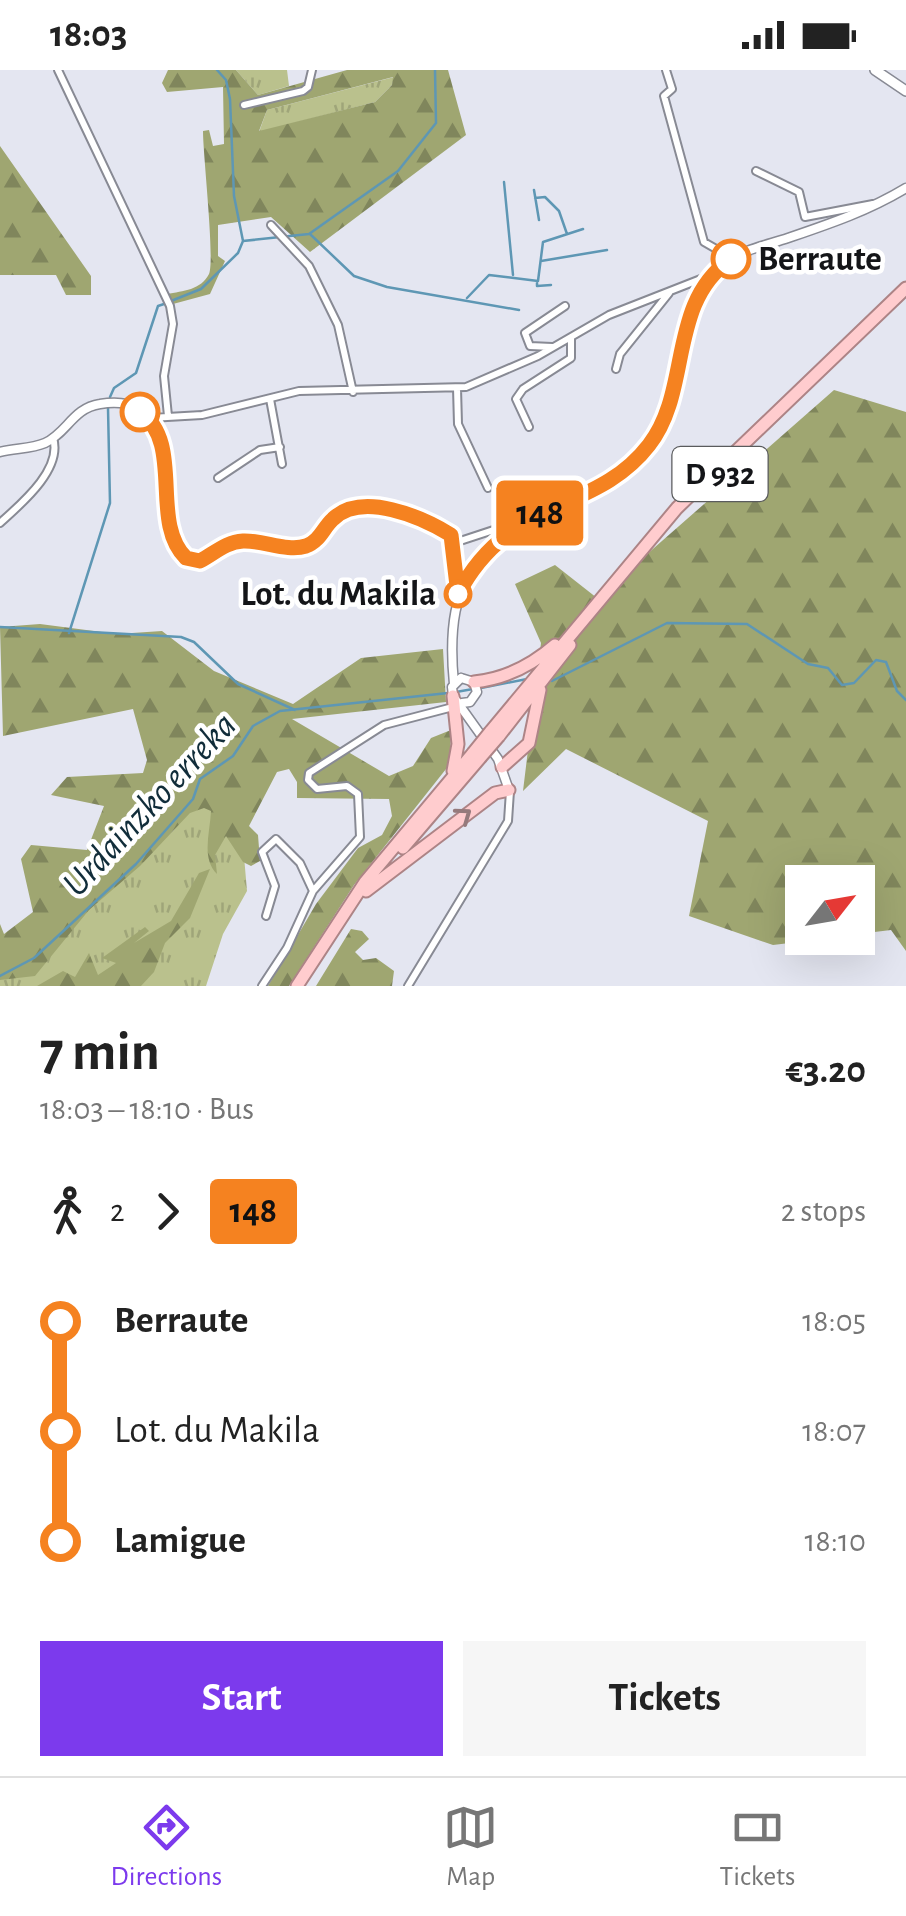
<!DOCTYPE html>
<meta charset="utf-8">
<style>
body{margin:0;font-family:"Alegreya Sans",sans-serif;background:#f6f6f6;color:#222;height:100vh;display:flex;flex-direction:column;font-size:38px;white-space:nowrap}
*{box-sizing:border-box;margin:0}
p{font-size:32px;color:#767676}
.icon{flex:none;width:55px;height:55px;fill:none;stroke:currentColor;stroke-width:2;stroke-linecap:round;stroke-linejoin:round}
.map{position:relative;height:916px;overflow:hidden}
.side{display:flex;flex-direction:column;background:#fff;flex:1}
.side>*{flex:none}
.badge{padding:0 20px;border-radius:8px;font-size:35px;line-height:65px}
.needle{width:65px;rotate:59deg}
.tools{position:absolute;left:785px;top:795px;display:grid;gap:20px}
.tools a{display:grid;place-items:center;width:90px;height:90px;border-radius:0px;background:#fff;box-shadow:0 10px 40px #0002;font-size:50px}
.map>.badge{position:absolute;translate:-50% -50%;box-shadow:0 0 0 5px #fff}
.legs{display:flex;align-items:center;gap:15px;height:110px;padding:0 40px;font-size:32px}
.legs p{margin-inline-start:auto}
.headline{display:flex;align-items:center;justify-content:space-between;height:170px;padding:0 40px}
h1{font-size:55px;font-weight:700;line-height:75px}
.action{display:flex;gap:20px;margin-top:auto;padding:20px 40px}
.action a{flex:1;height:115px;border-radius:0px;background:#7c3aed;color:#fff;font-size:40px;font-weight:700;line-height:115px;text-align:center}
.action a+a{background:#f6f6f6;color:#222}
ul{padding:0 40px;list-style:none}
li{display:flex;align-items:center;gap:35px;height:110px;font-size:38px}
li i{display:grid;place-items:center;width:15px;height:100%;margin:0 12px;background:currentColor}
li i::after{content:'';width:25px;height:25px;margin:-12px;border:8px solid;border-radius:50%;background:#fff}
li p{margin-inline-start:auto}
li:first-child i{background:linear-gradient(#0000 50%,currentColor 0)}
li:last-child i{background:linear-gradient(currentColor 50%,#0000 0)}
.status{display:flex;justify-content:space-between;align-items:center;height:70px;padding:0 50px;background:#fff;direction:ltr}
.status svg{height:28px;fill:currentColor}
.menu{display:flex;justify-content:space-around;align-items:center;height:140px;border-top:2px solid #e0e0e0;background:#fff;font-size:28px;color:#767676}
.menu a{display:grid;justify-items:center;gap:5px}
.menu .current{color:#7c3aed}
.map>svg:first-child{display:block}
</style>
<div class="status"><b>18:03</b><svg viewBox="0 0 49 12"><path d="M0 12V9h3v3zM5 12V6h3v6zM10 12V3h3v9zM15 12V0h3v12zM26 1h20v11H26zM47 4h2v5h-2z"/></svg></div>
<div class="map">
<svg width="906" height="916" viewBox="0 0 906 916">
<defs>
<pattern id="grass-tufts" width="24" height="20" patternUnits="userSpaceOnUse" patternTransform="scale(2.5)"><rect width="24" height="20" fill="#bac18d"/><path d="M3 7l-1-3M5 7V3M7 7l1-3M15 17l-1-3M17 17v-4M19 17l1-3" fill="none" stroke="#9fa579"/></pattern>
<pattern id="forest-firs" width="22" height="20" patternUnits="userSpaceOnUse" patternTransform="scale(2.5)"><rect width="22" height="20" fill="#9fa671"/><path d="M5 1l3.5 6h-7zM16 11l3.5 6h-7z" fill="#80865c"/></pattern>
</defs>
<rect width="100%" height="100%" fill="#e4e6f1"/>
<!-- grass -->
<path fill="url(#grass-tufts)" d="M236,0h51l2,16 -31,9z
M394,7l-2,8 -17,17 -116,30 8,-22z
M210,715l34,71 3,35 -24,43 -17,52h-206v-9l173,-146z"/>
<!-- forest -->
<path fill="url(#forest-firs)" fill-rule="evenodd" d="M168,0h68l22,25 89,-25h101l18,65 -156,117 -39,-35 -53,8v31l7,5 -15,33 -37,10 -6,-10c16,-3 34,-4 42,-20 6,-14 -6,-118 -6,-143l6,-1 4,16 11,-2 -1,-57 -56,5 -5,-9zM393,7l-1,8 -17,17 -116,29 8,-21z
M0,76l91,130v19h-25l-10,-20h-56z
M834,320l72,22v539l-15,-21 -33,4v-52h-56v56h29l-58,7 -84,-29 19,-95 -142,-72 -43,42 18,-148 -26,-59 40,-19 42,33z
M40,554l77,10 45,-3 52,40 79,33 68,-46 82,-9 3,53 -154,17 97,57 24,-10 18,-28 20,-8 -1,34 -96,121 -65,101h-21l48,-82 42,-56 24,-13 10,-19 -3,-17 -92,-1v-16l-8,-13 -12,3 -28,54 9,9 2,26 -9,5 -8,-4 -17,-26 -11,19 2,19c-16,-16 -7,-41 -6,-63l-7,-3 -14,5 -50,53 -51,44 -54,66 -35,4v-56l4,10 29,-22 -12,-53 10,-14 56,5 17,-44 -53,-11 16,-18 76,-4 4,-13 -14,-51 -130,27 -3,-109z
M210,799l-20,49 -25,25 -11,29 -13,14h-104l26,-15 12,6 14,-24 9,22 18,-12 -14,-5 43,-31 4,4 -15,12 37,-22 28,-48z
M351,859l11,2 7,8 -14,13 8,8 13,-2 18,13 -2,15h-76z"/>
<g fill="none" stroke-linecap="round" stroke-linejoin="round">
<!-- stream -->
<path stroke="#5e97b4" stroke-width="2.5" d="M504,112l9,93
M534,120l5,30
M535,128l10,-1 14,14 8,23
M310,164l44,42 33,11 132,23
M243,171l66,-7 89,-63 38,-48 -1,-53
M541,191l66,-11
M537,213v3l14,-1
M467,228l22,-23 49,6 5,-39 40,-13
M171,231l30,-12 37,-36 5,-12 -9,-45 -4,-97 -4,-19 -9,-10
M110,327l4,-9 22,-15 22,-67 6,-2
M0,557l181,10 13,5 44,42 57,26
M69,563l41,-130 -2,-95
M552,611l115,-58 80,1 61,40 20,4 14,17 12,-2 22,-23 10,2 11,29 9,9
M481,618l46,-9
M456,622l17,-3
M0,906l34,-18 102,-94 57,-65 7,-20 33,-23 20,-30 27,-15 168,-18"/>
<!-- minor casing -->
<g stroke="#888a94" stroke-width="10">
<path id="minor" d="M58,0l112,236 3,18 -9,52 4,40
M666,0l6,19 -8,7 40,146 28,16
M244,35l59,-14 5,-4 4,-17
M756,101l43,21 6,25 68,-13
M271,155l38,41 29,59 15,67
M552,277l-22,-1 -5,-13 40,-27
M616,299l4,-15 49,-61
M457,318l1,36 30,64
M270,329l12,65
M150,348l52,-3 97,-24 167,-4 72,-31 71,-41 102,-40
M529,357l-13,-28 7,-10 48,-31v-20
M218,408l42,-28 20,-3
M0,453c21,-19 63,-54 53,-85
M454,473l73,-24
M266,846l9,-30 -13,-34 14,-13 24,24 13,28
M262,916l25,-38 26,-57 47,-54 -2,-43 -11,-8 -30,3 -9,-9 1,-7 75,-48 69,-18
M408,916l100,-165 2,-30"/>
</g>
<!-- tertiary casing -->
<g stroke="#888a94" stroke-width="11">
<path id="tertiary" d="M0,382c15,-4 31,-3 45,-9 22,-10 28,-35 55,-39 92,-16 48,115 85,155l15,2c15,-7 26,-18 43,-20 20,-1 44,11 62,5 15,-5 18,-18 28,-27 29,-29 89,-2 118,16l7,59
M461,608l-9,9 1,9 45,63 11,31
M461,608l13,4 3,10 -7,10 -8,1
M454,614c-13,-132 44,-146 144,-200 24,-13 49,-29 62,-54 27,-53 12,-127 64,-167 18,-13 43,-18 64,-25 41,-14 80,-27 118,-50"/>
</g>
<!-- secondary casing -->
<g stroke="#888a94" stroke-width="12">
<path id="secondary" d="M875,0l31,21"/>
</g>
<!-- trunk casing -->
<g stroke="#ad8486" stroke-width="15">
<path id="trunk" d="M474,612c30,-3 58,-17 81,-37
M490,662l187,-224 229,-220
M499,666l71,-91
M502,697l27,-24 11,-53
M453,701l5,-27 -5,-48
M403,778l77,-90
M366,821l129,-98 14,-3
M297,916l68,-104 108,-129"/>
</g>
<!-- minor -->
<use href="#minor" stroke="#fff" stroke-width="6"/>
<!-- tertiary -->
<use href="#tertiary" stroke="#fff" stroke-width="8"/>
<!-- secondary -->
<use href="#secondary" stroke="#fff" stroke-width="9"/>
<!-- trunk -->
<use href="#trunk" stroke="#ffccce" stroke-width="11"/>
<!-- trunk-bridge casing -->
<g stroke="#ad8486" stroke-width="15" stroke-linecap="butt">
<path id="trunk-bridge" d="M473,683l17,-21
M480,688l19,-22"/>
</g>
<!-- trunk-bridge -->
<use href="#trunk-bridge" stroke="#ffccce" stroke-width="11"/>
</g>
<!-- one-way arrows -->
<defs><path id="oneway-chevron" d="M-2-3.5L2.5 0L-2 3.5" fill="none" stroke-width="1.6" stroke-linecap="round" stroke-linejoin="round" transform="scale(2.5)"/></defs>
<use stroke="#957a7c" href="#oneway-chevron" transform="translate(464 745) rotate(-36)"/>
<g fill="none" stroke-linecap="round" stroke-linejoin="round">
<!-- line-1 casing -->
<g stroke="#fff" stroke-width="22">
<path id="line-1" d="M140,342c45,31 9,110 46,146l14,3c15,-8 26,-19 43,-20 20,-1 44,11 63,5 14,-5 17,-18 27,-27 29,-28 89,-2 118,16l7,59c52,-99 137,-79 191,-149 43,-55 18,-142 82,-186"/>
</g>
<!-- line-1 -->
<use href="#line-1" stroke="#f58220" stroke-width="15"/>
</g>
<!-- markers -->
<g fill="#fff" stroke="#f58220" stroke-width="5">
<circle cx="731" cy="189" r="18"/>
<circle cx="140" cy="342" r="18"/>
<circle cx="458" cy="524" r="12"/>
</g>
<g text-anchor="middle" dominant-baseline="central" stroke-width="9" stroke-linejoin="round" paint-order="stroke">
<!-- shield labels -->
<rect fill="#fff" stroke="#5a5b5d" stroke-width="2.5" x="672.5" y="377" width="95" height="54" rx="8"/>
<g font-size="32" font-weight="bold" fill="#141518">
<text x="720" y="404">D 932</text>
</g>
<!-- stop labels -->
<g font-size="35" font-weight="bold" fill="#141518" stroke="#fff" text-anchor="start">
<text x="758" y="189">Berraute</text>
<text x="436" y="524" text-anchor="end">Lot. du Makila</text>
</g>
<!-- water labels -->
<g font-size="38" font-style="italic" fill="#112d3a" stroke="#fff">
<text transform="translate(150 735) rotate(-47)">Urdainzko erreka</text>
</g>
</g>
</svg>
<div class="tools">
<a><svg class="needle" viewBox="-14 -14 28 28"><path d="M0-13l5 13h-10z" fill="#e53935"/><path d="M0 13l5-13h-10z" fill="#767676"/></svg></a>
</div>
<b class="badge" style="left:540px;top:443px;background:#f58220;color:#111">148</b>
</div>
<section class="side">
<div class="headline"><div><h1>7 min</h1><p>18:03 – 18:10 · Bus</p></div><b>€3.20</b></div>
<div class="legs"><svg class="icon" aria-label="walk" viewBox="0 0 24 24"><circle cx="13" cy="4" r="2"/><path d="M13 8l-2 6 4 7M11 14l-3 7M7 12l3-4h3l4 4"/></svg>2<svg class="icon" aria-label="forward" viewBox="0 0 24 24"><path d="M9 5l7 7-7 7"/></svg><b class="badge" style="background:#f58220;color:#111">148</b><p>2 stops</p></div>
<ul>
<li><i style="color:#f58220"></i><b>Berraute</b><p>18:05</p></li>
<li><i style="color:#f58220"></i><span>Lot. du Makila</span><p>18:07</p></li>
<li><i style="color:#f58220"></i><b>Lamigue</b><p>18:10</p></li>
</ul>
<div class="action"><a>Start</a><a>Tickets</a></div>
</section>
<nav class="menu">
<a class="current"><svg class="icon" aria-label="directions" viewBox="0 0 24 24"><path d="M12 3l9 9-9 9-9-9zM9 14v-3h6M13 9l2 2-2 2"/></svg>Directions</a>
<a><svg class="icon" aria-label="map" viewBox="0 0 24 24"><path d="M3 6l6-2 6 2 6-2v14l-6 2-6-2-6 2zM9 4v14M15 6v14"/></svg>Map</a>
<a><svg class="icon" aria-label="tickets" viewBox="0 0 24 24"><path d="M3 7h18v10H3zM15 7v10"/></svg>Tickets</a>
</nav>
